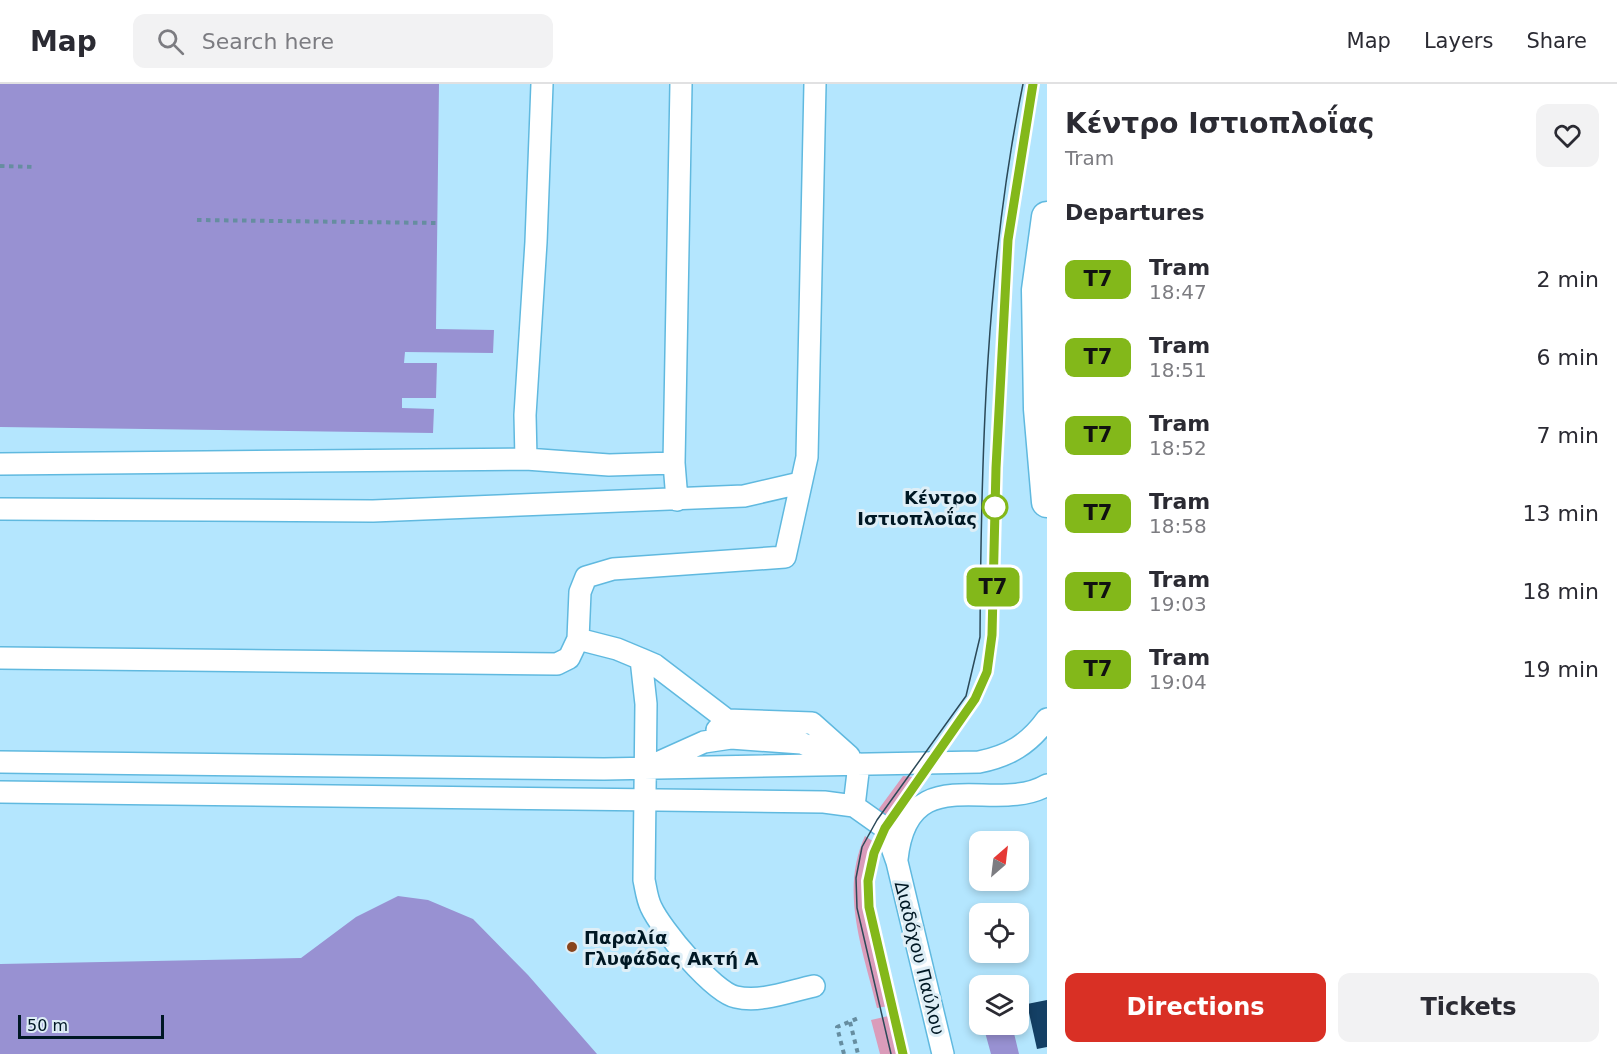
<!DOCTYPE html>
<meta charset="utf-8">
<style>
body{margin:0;font-family:"DejaVu Sans",sans-serif;background:#f2f2f3;color:#2b2b33;height:100vh;display:flex;flex-direction:column;font-size:22px;white-space:nowrap}
*{box-sizing:border-box;margin:0}
p{font-size:20px;color:#7c7c81}
.icon{flex:none;width:33px;height:33px;fill:none;stroke:currentColor;stroke-width:2;stroke-linecap:round;stroke-linejoin:round}
.map{position:relative;flex:1;overflow:hidden}
.sheet{display:flex;flex-direction:column;background:#fff;width:570px}
.sheet>*{flex:none}
.badge{padding:0 12px;border-radius:9px;font-size:21px;line-height:39px}
.needle{width:39px;rotate:28deg}
.fabs{position:absolute;left:969px;top:747px;display:grid;gap:12px}
.fabs a{display:grid;place-items:center;width:60px;height:60px;border-radius:12px;background:#fff;box-shadow:0 3px 9px #0003;font-size:30px}
.scale{position:absolute;left:18px;bottom:15px;width:146px;box-sizing:border-box;padding-left:6px;border:3px solid #001824;border-top:0;font-size:16px;line-height:21px;white-space:nowrap;color:#001824;-webkit-text-stroke:4px #deeef6;paint-order:stroke}
.map>.badge{position:absolute;translate:-50% -50%;box-shadow:0 0 0 3px #fff}
h2{padding:0 18px;font-size:22px;line-height:54px}
.round{display:grid;place-items:center;flex:none;width:63px;height:63px;border-radius:12px;background:#f2f2f3}
.overview{display:flex;align-items:center;justify-content:space-between;height:102px;padding:0 18px}
h1{font-size:28px;font-weight:700;line-height:45px}
.cta{display:flex;gap:12px;margin-top:auto;padding:12px 18px}
.cta a{flex:1;height:69px;border-radius:12px;background:#d93025;color:#fff;font-size:24px;font-weight:700;line-height:69px;text-align:center}
.cta a+a{background:#f2f2f3;color:#2b2b33}
ul{padding:0;list-style:none}
li{display:flex;align-items:center;gap:18px;height:78px;padding:0 18px}
li div{flex:1}
li b{display:block;font-size:22px}
li em{font-style:normal}
li .badge{min-width:66px;font-weight:700;text-align:center}
header{display:flex;align-items:center;gap:36px;box-sizing:border-box;height:84px;padding:0 30px;background:#fff;border-bottom:2px solid #e1e1e2}
header strong{font-size:28px}
nav{display:flex;gap:33px;margin-inline-start:auto;font-size:21px}
.search{width:420px;height:54px;background:#f2f2f3;display:flex;align-items:center;gap:15px;box-sizing:border-box;padding:0 21px;border-radius:12px;color:#7c7c81;font-size:22px}
main{display:flex;flex:1;min-height:0}
.map>svg:first-child{display:block}
</style>
<header>
<strong>Map</strong>
<div class="search"><svg class="icon" aria-label="search" viewBox="0 0 24 24"><circle cx="10" cy="10" r="6"/><path d="M15 15l6 6"/></svg>Search here</div>
<nav><a>Map</a><a>Layers</a><a>Share</a></nav>
</header>
<main>
<div class="map">
<svg width="1047" height="970" viewBox="0 0 1047 970">
<rect width="100%" height="100%" fill="#b4e6fe"/>
<!-- green -->
<path fill="#da9cba" d="M903,692l20,2 -31,42 -14,-10z
M865,752l15,10c-18,53 2,106 14,159l-17,3c-13,-55 -38,-116 -12,-172z
M897,930l10,40h-27l-9,-34z"/>
<!-- water -->
<path fill="#9891d2" d="M0,0h439l-3,245 58,1 -1,23 -88,-1 -1,11h33l-1,35h-34v10l32,1 -1,24 -433,-6z
M398,812l30,4 45,19 55,56 69,79h-597v-90l301,-6 55,-41z
M983,941h29l7,29h-28z"/>
<!-- building -->
<path fill="#144065" d="M1047,916v47l-10,2 -10,-45z"/>
<g fill="none" stroke-linecap="round" stroke-linejoin="round">
<!-- minor casing -->
<g stroke="#60b9df" stroke-width="24">
<path id="minor" d="M526,375l-1,-44 11,-173 6,-158
M0,380l526,-5 83,6 65,-2
M677,416l-3,-37 7,-379
M0,425l373,2 371,-15 56,-13
M0,574l557,6 12,-6 9,-19
M641,575l-24,-10 -39,-10 2,-47 6,-15 27,-8 172,-12 22,-100 8,-373
M727,636l-72,-55 -14,-6 5,45 -2,176c2,9 3,19 7,27 10,22 62,85 85,90 25,6 54,-6 78,-11
M717,646l10,-10 85,3 37,33
M0,678l604,7 375,-7c30,-6 50,-18 68,-43
M655,680l49,-22 27,-4 70,5 46,17
M0,708l824,10 30,4 31,22 12,34 46,192
M854,722l5,-42
M897,775c11,-103 98,-43 150,-74"/>
</g>
<!-- highway casing -->
<g stroke="#60b9df" stroke-width="33">
<path id="highway" d="M1047,133l-10,73 2,119 8,93"/>
</g>
<!-- path -->
<path stroke="#668da0" stroke-width="4" stroke-dasharray="4.5 4.5" stroke-linecap="butt" d="M0,82l36,1
M197,136l240,3
M850,938l8,32
M844,970l-7,-27 24,-10"/>
<!-- minor -->
<use href="#minor" stroke="#fff" stroke-width="21"/>
<!-- highway -->
<use href="#highway" stroke="#fff" stroke-width="30"/>
<!-- tram -->
<path stroke="#2b4958" stroke-width="1.5" d="M891,970l-34,-146 -1,-30 6,-31 15,-27 89,-124 14,-59c1,-185 6,-371 43,-553
M903,970l-34,-147v-26l5,-28 11,-25 90,-129 12,-27 5,-37 4,-167 12,-228 25,-156"/>
</g>
<g fill="none" stroke-linecap="round" stroke-linejoin="round">
<!-- line casing -->
<g stroke="#fff" stroke-width="14">
<path id="line" d="M903,970l-34,-147 -1,-26 6,-28 11,-25 90,-129 12,-27 5,-37 4,-167 12,-228 25,-156"/>
</g>
<!-- line -->
<use href="#line" stroke="#83b81a" stroke-width="9"/>
</g>
<!-- markers -->
<circle fill="#fff" stroke="#83b81a" stroke-width="3" cx="995" cy="423" r="12"/>
<circle fill="#89441b" stroke="#deeef6" stroke-width="2" cx="572" cy="863" r="6"/>
<g text-anchor="middle" dominant-baseline="central" stroke-width="6" stroke-linejoin="round" paint-order="stroke">
<!-- stop labels -->
<g font-size="18" font-weight="bold" fill="#001824" stroke="#deeef6" text-anchor="end">
<text x="977" y="413">Κέντρο<tspan x="977" dy="21">Ιστιοπλοΐας</tspan></text>
</g>
<!-- poi labels -->
<g font-size="18" font-weight="bold" fill="#001824" stroke="#deeef6" text-anchor="start">
<text x="584" y="853">Παραλία<tspan x="584" dy="21">Γλυφάδας Ακτή Α</tspan></text>
</g>
<!-- street labels -->
<g font-size="18" fill="#001824" stroke="#deeef6">
<text transform="translate(920 874) rotate(76)">Διαδόχου Παύλου</text>
</g>
</g>
</svg>
<div class="fabs">
<a><svg class="needle" viewBox="-14 -14 28 28"><path d="M0-13l5 13h-10z" fill="#e53935"/><path d="M0 13l5-13h-10z" fill="#7c7c81"/></svg></a>
<a><svg class="icon" aria-label="locate" viewBox="0 0 24 24"><circle cx="12" cy="12" r="6"/><path d="M12 2v4M12 18v4M2 12h4M18 12h4"/></svg></a>
<a><svg class="icon" aria-label="layers" viewBox="0 0 24 24"><path d="M12 4l9 5-9 5-9-5zM3 14l9 5 9-5"/></svg></a>
</div>
<div class="scale">50 m</div>
<b class="badge" style="left:993px;top:503px;background:#83b81a;color:#111">Τ7</b>
</div>
<section class="sheet">
<div class="overview"><div><h1>Κέντρο Ιστιοπλοΐας</h1><p>Tram</p></div><a class="round"><svg class="icon" aria-label="heart" viewBox="0 0 24 24"><path d="M12 20l-8-8c-3-5 5-10 8-4 3-6 11-1 8 4z"/></svg></a></div>
<h2>Departures</h2>
<ul>
<li><span class="badge" style="background:#83b81a;color:#111">Τ7</span><div><b>Tram</b><p>18:47</p></div><em>2 min</em></li>
<li><span class="badge" style="background:#83b81a;color:#111">Τ7</span><div><b>Tram</b><p>18:51</p></div><em>6 min</em></li>
<li><span class="badge" style="background:#83b81a;color:#111">Τ7</span><div><b>Tram</b><p>18:52</p></div><em>7 min</em></li>
<li><span class="badge" style="background:#83b81a;color:#111">Τ7</span><div><b>Tram</b><p>18:58</p></div><em>13 min</em></li>
<li><span class="badge" style="background:#83b81a;color:#111">Τ7</span><div><b>Tram</b><p>19:03</p></div><em>18 min</em></li>
<li><span class="badge" style="background:#83b81a;color:#111">Τ7</span><div><b>Tram</b><p>19:04</p></div><em>19 min</em></li>
</ul>
<div class="cta"><a>Directions</a><a>Tickets</a></div>
</section>
</main>
